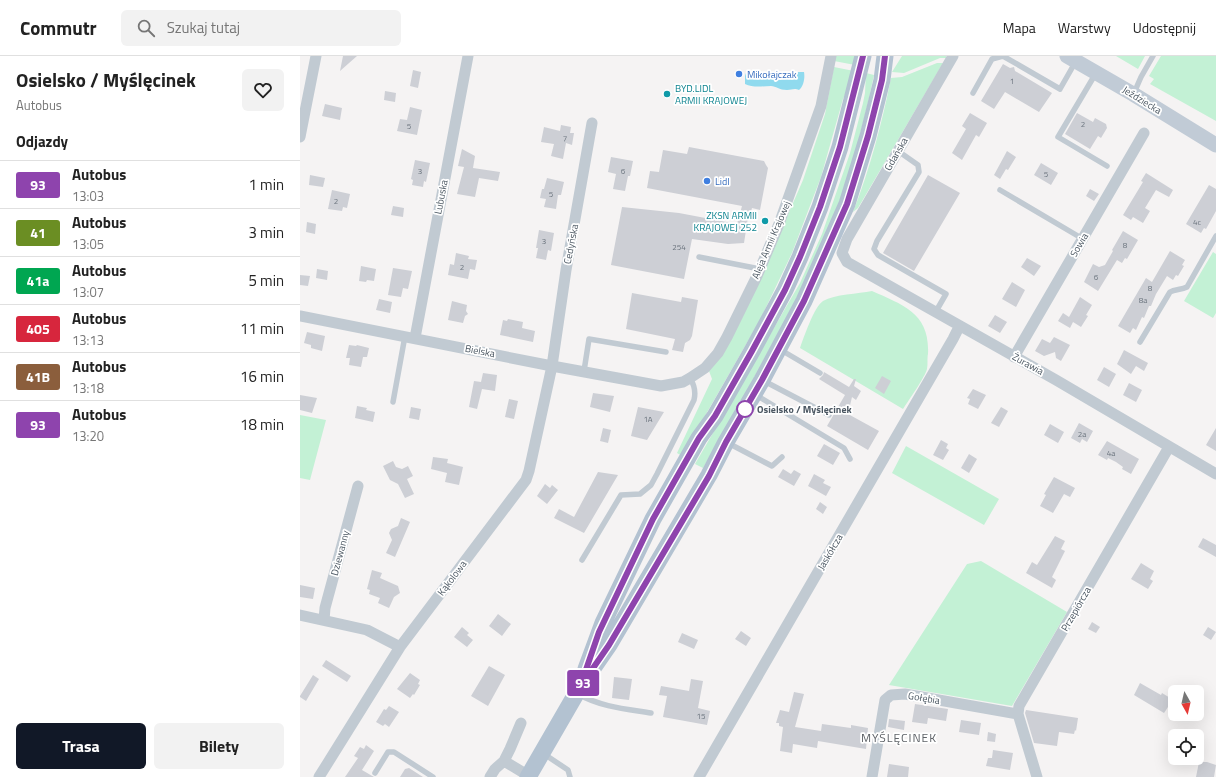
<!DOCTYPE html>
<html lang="pl">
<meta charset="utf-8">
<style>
body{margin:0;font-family:"Titillium Web",sans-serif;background:#f2f2f2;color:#222;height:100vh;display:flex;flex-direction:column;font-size:15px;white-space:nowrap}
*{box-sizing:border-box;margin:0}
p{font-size:13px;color:#767676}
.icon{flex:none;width:22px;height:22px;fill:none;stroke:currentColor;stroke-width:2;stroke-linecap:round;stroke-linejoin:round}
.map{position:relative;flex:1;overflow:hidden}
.details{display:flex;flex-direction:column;background:#fff;width:300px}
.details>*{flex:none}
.badge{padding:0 8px;border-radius:3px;font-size:14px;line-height:26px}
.needle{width:26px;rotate:172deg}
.tools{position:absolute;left:868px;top:629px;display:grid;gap:8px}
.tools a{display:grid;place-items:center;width:36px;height:36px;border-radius:6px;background:#fff;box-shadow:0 4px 16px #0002;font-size:20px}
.map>.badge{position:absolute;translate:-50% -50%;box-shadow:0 0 0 2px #fff}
h2{padding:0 16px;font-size:15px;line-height:36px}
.round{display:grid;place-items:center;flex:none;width:42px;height:42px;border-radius:6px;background:#f2f2f2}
.overview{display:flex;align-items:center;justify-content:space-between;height:68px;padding:0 16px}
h1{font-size:19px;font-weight:700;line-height:30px}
.primary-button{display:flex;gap:8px;margin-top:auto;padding:8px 16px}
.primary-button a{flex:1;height:46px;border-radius:6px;background:#111827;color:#fff;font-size:16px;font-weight:700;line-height:46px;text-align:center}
.primary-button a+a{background:#f2f2f2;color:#222}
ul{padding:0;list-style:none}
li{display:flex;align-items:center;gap:12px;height:48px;padding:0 16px;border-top:1px solid #e0e0e0}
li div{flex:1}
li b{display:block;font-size:15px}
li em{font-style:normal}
li .badge{min-width:44px;font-weight:700;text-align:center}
header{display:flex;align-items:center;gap:24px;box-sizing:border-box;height:56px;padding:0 20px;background:#fff;border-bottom:1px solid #e0e0e0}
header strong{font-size:19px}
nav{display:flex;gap:22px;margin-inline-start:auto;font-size:14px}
.search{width:280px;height:36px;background:#f2f2f2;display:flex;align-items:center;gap:10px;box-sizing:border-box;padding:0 14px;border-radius:6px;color:#767676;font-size:15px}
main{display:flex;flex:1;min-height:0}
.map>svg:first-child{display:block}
</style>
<header>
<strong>Commutr</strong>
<div class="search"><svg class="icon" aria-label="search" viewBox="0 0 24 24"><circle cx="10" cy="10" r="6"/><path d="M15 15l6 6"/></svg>Szukaj tutaj</div>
<nav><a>Mapa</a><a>Warstwy</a><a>Udostępnij</a></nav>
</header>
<main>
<section class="details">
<div class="overview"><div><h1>Osielsko / Myślęcinek</h1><p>Autobus</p></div><a class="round"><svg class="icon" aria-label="heart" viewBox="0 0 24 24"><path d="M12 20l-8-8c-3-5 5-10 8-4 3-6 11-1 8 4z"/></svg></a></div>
<h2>Odjazdy</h2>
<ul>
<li><span class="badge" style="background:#8e44ad;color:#fff">93</span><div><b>Autobus</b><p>13:03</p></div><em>1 min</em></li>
<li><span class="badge" style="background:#6b8e23;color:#fff">41</span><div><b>Autobus</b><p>13:05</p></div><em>3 min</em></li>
<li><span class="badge" style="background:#00a651;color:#fff">41a</span><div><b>Autobus</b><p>13:07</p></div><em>5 min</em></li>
<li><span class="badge" style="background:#d7263d;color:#fff">405</span><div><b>Autobus</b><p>13:13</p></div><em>11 min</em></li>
<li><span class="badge" style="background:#8b5e3c;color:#fff">41B</span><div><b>Autobus</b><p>13:18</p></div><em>16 min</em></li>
<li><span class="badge" style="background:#8e44ad;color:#fff">93</span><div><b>Autobus</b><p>13:20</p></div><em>18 min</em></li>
</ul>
<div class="primary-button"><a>Trasa</a><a>Bilety</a></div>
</section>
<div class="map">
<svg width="916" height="721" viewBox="0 0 916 721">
<rect width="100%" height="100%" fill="#f5f3f3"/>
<!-- green -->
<path fill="#c3f1d5" d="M535,0h20v9l-21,-4z
M602,0h44v2h-6l-36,15 -12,-1z
M816,0h29l-7,13z
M861,0h55v65l-66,-37 4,-5 -5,-3z
M637,7h6l-85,145 -5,4c17,-43 29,-89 38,-134l11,-1z
M534,11l20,4 -3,11 -8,17 -22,78 -29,76 -32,67 -78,136 -5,-3 35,-74 -3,-8 55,-101 39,-90 22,-66z
M566,17l8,2c-14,68 -34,136 -64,199 -11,25 -26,48 -39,72 -22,41 -44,82 -68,122l-8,-4 105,-181 22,-49 28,-81 13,-50 2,-10z
M913,196l3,2v59l-3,5 -29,-17z
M572,235c31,14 58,22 56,63 -1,4 0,10 -1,15 -2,8 -18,31 -24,40l-103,-61c4,-11 14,-41 23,-47 12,-7 35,-7 49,-10z
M0,359l26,5 -16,60 -10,-2z
M606,390l93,53 -15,26 -92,-52z
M681,505l86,51 -55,94 -123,-21 78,-121z"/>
<!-- water -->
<path fill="#90daee" d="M492,16h12c1,5 0,14 -5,18 -5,-2 -7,0 -12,0 -8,0 -11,-4 -16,-4 -8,0 -18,2 -26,-2v-8l1,-3 19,1 3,4 13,2z"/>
<!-- building -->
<path fill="#cdcfd5" d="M43,0h14l-17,15z
M703,8l7,4 4,-1 1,4 37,22 -13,19 -34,-20 -11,17 -13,-8z
M113,14l8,2 -3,16 -8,-2z
M85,35l11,2 -1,9 -11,-2z
M25,48l17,4 -2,12 -18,-4z
M110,51l12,3 -5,25 -20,-4 3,-12 7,1z
M670,57l17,10 -8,14 -3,-2 -14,25 -10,-7 14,-24 -4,-3z
M777,57l16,9 2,-4 11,6 1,4 -6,10 -3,-2 -8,13 -25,-15z
M261,69l10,2 -1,6h4l-2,12 -6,-2 -3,16 -12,-3 3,-12 -13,-2 3,-15 16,4z
M389,91l75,14 2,4 2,3 -8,42 -8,-2 -1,4 -2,-1 -5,32 -16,1 -36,-5 -8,40 -73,-14 11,-58 57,6 58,11 5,-18 -95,-18 3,-17 9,1 4,-22 24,4z
M162,93l13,7 -2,12 27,4 -2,9 -19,-3 -4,19 -18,-3 7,-27 -6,-1z
M707,95l9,6 -8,13 -2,-1 -6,10 -6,-4z
M311,101l22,4 -3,15h-2l-3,15 -12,-2 3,-15 -8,-2z
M115,104l15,3 -4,19 -2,-1 -1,6 -11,-2 1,-5 -2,-1z
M741,107l17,10 -7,12 -17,-10z
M846,117l27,17 -4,7 -13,-7 -11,18 5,3 -7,12 -10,-6 -2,3 -8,-5 20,-33 -2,-1z
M10,119l15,3 -2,9 -14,-2z
M628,119l32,18 -46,78 -31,-18z
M247,122l17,4 -3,13h-3l-2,14 -12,-2 2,-8 -6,-1 2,-9h2z
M909,129l7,4v22l-10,18 -2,-1 -3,5 -15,-9z
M790,133l9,5 -5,7 -8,-5z
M32,134l18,4 -3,14 -4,-1 -1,4 -14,-2z
M93,150l11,2 -1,9 -12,-2z
M7,166l9,2 -1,10 -9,-2z
M239,174l15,3 -3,18 -3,-1 -2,10 -10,-2 2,-10h-2z
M823,175l15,9 -11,19 -2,-1 -3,5 -5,-3 -19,31 -14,-9 9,-18 6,3 6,-2 8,-14 -1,-1z
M870,195l15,9 -3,5 2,1 -6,10 -2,-1 -3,5 -6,-4 -11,18 -5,12h-2l-5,12 -2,-1 -6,13 -3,-2 -3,5 -12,-7 28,-48 6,4z
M156,197l13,3 -1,3 9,1 -2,10 -5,-1 -2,10 -20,-4 2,-11 4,1z
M727,202l14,8 -7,10 -13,-9z
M61,210l15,3 -2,12 -7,-1 -1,2 -7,-1z
M93,212l19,3 -4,18 -5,-1 -2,9 -13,-2z
M17,213l11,2 -1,9 -11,-2z
M0,219l10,1 -2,10 -8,-1z
M712,226l13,8 -9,17 -14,-8z
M332,237l49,9 1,-5 16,3 -6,36 -2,4 -5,3 -2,9 -11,-2 3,-11 -49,-10z
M780,241l12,8 -6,10 2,1 -7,11 -8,-5 -3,6 -12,-7 5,-8 6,4z
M79,243l13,3 -2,11 -14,-3z
M152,245l15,4 -1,6 2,3 -3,2 -2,7 -15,-3z
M695,259l12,7 -7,11 -12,-7z
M208,263l15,3 -1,6 13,3 -2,11 -33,-7 3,-15 4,1z
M7,276l18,4 -3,15 -11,-3v-3l-7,-2z
M754,281l16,8 -9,16 -5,-3 -1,-6 -11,4 -9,-5 7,-12 8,4z
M49,289l7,1 1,-1 12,3 -2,9h-4l-2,10 -12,-2 1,-7h-4z
M824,294l24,13 -4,8 -8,-5 -5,8 -14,-10z
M804,311l12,7 -7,13 -12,-7z
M524,316l25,15 5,-8h2l-2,7 7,5 -5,9 -4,-3 -4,17 31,17 -11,19 -41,-24 18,-31 -26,-16 4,-4z
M183,317l14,2 -2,16 -13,-2 -5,20 -8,-2 5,-26 7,1z
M582,320l9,5 -7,13 -9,-6z
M829,327l13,7 -6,12 -13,-7z
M673,333l13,6 -8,14 -10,-5 2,-5 -3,-1z
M293,337l21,3 -4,16 -20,-5z
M0,339l17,3 -5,15 -12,-3z
M209,343l9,2 -4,18 -9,-2z
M57,350l10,2 -1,2 9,2 -2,10 -18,-4z
M111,351l10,2 -2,11 -10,-2z
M338,351l26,5 -17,28 -16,-4z
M701,351l7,4 -9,16 -8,-4z
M779,367l14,8 -6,11 -5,-3 -2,4 -9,-5z
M750,368l14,8 -6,11 -14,-8z
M303,372l8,2 -3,13 -8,-2z
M916,372v23l-10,-6z
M641,384l7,4 -2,4 3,2 -6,10 -10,-5z
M807,385l32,18 -8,15 -9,-5 1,-2 -7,-5 -8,-4 -1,2 -9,-5z
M524,388l16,9 -7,12 -16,-9z
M669,398l8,5 -8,14 -8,-5z
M133,401l15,2 -1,4 16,4 -4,18 -14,-3 2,-9 -16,-4z
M93,405l3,6 6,2 6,-3 5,10 -6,3 7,15 -9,4 -7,-14 -8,-4 -7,-14z
M483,413l8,5 3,-4 7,4 -7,12 -16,-9z
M298,416l20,3 -34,58 -30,-15 5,-9 15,8z
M514,418l11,6 -2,3 8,4 -5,9 -18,-10z
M754,421l21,11 -5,9 -6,-3 -11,19 -13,-7 6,-11 -2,-1z
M245,428l5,4 2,-3 6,5 -11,14 -10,-8z
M520,446l7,5 -4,7 -7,-5z
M101,462l9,4 -15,35 -9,-4 6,-13 -3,-7 2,-4 7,-3z
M755,480l10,5 -4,8 4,2 -13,26 4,3 -4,8 -26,-15 6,-11 5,3z
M903,482l13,7v12l-18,-10z
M841,507l13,8 -4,8 3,2 -5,8 -17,-10z
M72,514l10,3 -2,5 18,8 2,7 -6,4 -5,11 -11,-5 2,-5 -11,-4 1,-4 -3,-1z
M0,529l15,3 -2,11 -13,-2z
M198,558l13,10 -9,12 -13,-10z
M792,566l8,5 -4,6 -8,-4z
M162,571l7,6 -2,2 6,5 -6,7 -13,-10z
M908,571l8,5 -5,8 -8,-5z
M441,575l10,7 -5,8 -11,-7z
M382,577l16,7 -4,9 -16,-7z
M26,604l25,16 -4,6 -25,-16z
M189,610l16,9 -17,31 -17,-10z
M110,617l10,7 -2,4 2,1 -6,10 -1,-1 -3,4 -13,-9z
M13,619l6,4 -13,22 -6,-4v-1z
M314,621l18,2 -3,21 -17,-2z
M391,623l12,2 -5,27 12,3 -3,14 -44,-8 4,-21 -8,-1 2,-9 28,5z
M840,627l21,12 1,-2 13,8v10l-7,-4 -4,6 -30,-18z
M494,636l10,2 -9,33 26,4 1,-7 29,4v-3l17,3 -2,21 -48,-8 -1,7 -24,-4 -1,9 -12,-2 3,-24 -4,-1v-3h-3l4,-13 9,2z
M615,648l33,5 -2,12 -18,-3 -1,6 -15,-2z
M89,650l10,6 -10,15 -4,-3 -2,2 -7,-4 8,-13 2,1z
M726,654l52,8 -2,13 -1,-1 -1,4 -15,-2 -2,14 -23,-3 -9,-30z
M589,663l16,2 -1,9 -16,-3z
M661,664l20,3 -2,12 -20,-3z
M688,676l8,2 -1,8 -8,-1z
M66,689l8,6 -12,19 12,7h-29l13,-19 -4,-2 6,-9 4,2z
M693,694l20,3 -3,17 -24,-4 2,-8h4z
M899,706h8l9,3 -2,12h-18z
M589,708l20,3 -1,10h-21z
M109,712l14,9h-23l5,-8z"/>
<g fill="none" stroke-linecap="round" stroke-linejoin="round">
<!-- lane -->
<path stroke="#c1cad2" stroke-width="5.5" d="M703,0l57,33 16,-28
M796,17l-38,64 49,29
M673,37l19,-34 11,-3
M834,37l7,-16 12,-21
M598,95l20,14 1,7 -42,69 -3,8 4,6 68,39 -11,19
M700,134l83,49
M399,201l61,12
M840,286l30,-50c5,-3 11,-2 17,-5l29,-51
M481,294l39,23
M284,315l5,-32 77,13
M464,325l65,34
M456,339l88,53 6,11
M93,346l12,-66
M428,387l44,23 10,-9
M282,504l39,-65 19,-1 11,-9 6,-11 37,-74c2,-8 1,-14 -4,-22
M278,638c23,13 48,15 73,19
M244,698l24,16 2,7
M75,717l13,-21h6l39,25"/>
<!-- street -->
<path stroke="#c1cad2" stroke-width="11" d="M653,0l-106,183 -5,14 5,9 209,118 160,94
M0,81l16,-81
M0,260l252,50 109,20 22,-4 7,-4 15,-10 13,-15 9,-16 30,-61 22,-52 42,-118 10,-50
M115,282l53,-282
M714,301l130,-224
M0,559l67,15 33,17
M24,564l1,-12 33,-122
M204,705l6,-12 11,-26
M19,721l81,-130 126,-167 3,-9 23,-105 14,-96 26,-147
M190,721l5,-8 9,-8 25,15
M399,721l254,-438 6,-12
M572,721l13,-77 6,-5 14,-1 113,20
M737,721l-19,-63 1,-8 150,-259"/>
<!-- secondary -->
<path stroke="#c1cbd6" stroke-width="15" d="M767,0l66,38 83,51"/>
<!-- primary -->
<path stroke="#b3c2d1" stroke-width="17" d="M286,613l17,-46 50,-104 46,-81 16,-22 37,-65 33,-61 15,-33 20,-50 20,-60 23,-91
M228,721l52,-90 29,-42 100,-170 17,-33 36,-62 42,-79 43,-97 21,-68 14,-56 3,-24"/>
</g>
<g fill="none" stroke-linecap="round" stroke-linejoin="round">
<!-- line casing -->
<g stroke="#fff" stroke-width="9">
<path id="line" d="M563,0l-23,91 -20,60 -20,50 -15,33 -33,61 -37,65 -16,22 -46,81 -54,113 -19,55 29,-42 100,-169 17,-34 36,-62 42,-79 43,-97 21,-68 14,-56 3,-24"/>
</g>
<!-- line -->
<use href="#line" stroke="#8e44ad" stroke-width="6"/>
</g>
<!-- markers -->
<g fill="#3f7fe0" stroke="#fff" stroke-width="1.5">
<circle cx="439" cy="18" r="4"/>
<circle cx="407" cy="125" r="4"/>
</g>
<g fill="#0f9aa8" stroke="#fff" stroke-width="1.5">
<circle cx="367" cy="38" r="4"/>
<circle cx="465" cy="165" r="4"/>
</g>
<circle fill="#fff" stroke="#8e44ad" stroke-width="2" cx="445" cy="353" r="8"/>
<g text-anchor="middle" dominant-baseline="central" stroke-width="3.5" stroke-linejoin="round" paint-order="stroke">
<!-- number labels -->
<g font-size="8" fill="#6b747e">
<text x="712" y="25">1</text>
<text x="783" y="68">2</text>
<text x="109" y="70">5</text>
<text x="265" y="82">7</text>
<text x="120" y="115">3</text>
<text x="323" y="115">6</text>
<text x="746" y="118">5</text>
<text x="251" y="138">5</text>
<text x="36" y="145">2</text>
<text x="897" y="166">4c</text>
<text x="244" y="185">3</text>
<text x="825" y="189">8</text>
<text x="379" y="191">254</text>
<text x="162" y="211">2</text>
<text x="796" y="221">6</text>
<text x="850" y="232">8</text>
<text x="843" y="244">8a</text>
<text x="348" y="363">1A</text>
<text x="782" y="378">2a</text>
<text x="811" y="397">4a</text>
<text x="401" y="660">15</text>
</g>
<!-- shop labels -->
<g font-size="10" fill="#366cbe" stroke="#fff" text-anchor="start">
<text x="447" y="18">Mikołajczak</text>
<text x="415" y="125">Lidl</text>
</g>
<!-- culture labels -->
<g font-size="10" fill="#0d838f" stroke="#fff" text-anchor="start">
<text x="375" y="32">BYD.LIDL<tspan x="375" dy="12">ARMII KRAJOWEJ</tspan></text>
<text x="457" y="159" text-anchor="end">ZKSN ARMII<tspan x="457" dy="12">KRAJOWEJ 252</tspan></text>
</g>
<!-- street labels -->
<g font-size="10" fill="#4a5661" stroke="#fff">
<text transform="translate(842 44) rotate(32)">Jeździecka</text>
<text transform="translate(596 98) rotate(-60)">Gdańska</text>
<text transform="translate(141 141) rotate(-79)">Lubuska</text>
<text transform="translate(471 184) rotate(-67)">Aleja Armii Krajowej</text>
<text transform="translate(271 188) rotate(-79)">Cedyńska</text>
<text transform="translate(779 189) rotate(-60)">Sowia</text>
<text transform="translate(180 295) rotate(11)">Bielska</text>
<text transform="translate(728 308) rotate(29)">Żurawia</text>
<text transform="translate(530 496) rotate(-60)">Jaskółcza</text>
<text transform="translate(40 497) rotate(-75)">Dziewanny</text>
<text transform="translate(152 522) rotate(-53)">Kąkolowa</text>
<text transform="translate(776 553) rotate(-60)">Przepiórcza</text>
<text transform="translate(624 642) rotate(10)">Gołębia</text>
</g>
<!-- stop labels -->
<g font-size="10" font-weight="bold" fill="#4a5661" stroke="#fff" text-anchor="start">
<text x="457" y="353">Osielsko / Myślęcinek</text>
</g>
<!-- quarter labels -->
<g font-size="12" letter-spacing="1" fill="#5f6368" stroke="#fff">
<text x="599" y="681">MYŚLĘCINEK</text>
</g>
</g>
</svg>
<div class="tools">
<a><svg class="needle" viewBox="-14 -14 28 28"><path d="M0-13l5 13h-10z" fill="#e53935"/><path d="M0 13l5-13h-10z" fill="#767676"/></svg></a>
<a><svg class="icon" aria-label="locate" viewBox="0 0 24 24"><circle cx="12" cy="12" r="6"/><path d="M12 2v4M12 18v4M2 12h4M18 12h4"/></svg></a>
</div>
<b class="badge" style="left:283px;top:627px;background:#8e44ad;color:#fff">93</b>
</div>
</main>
